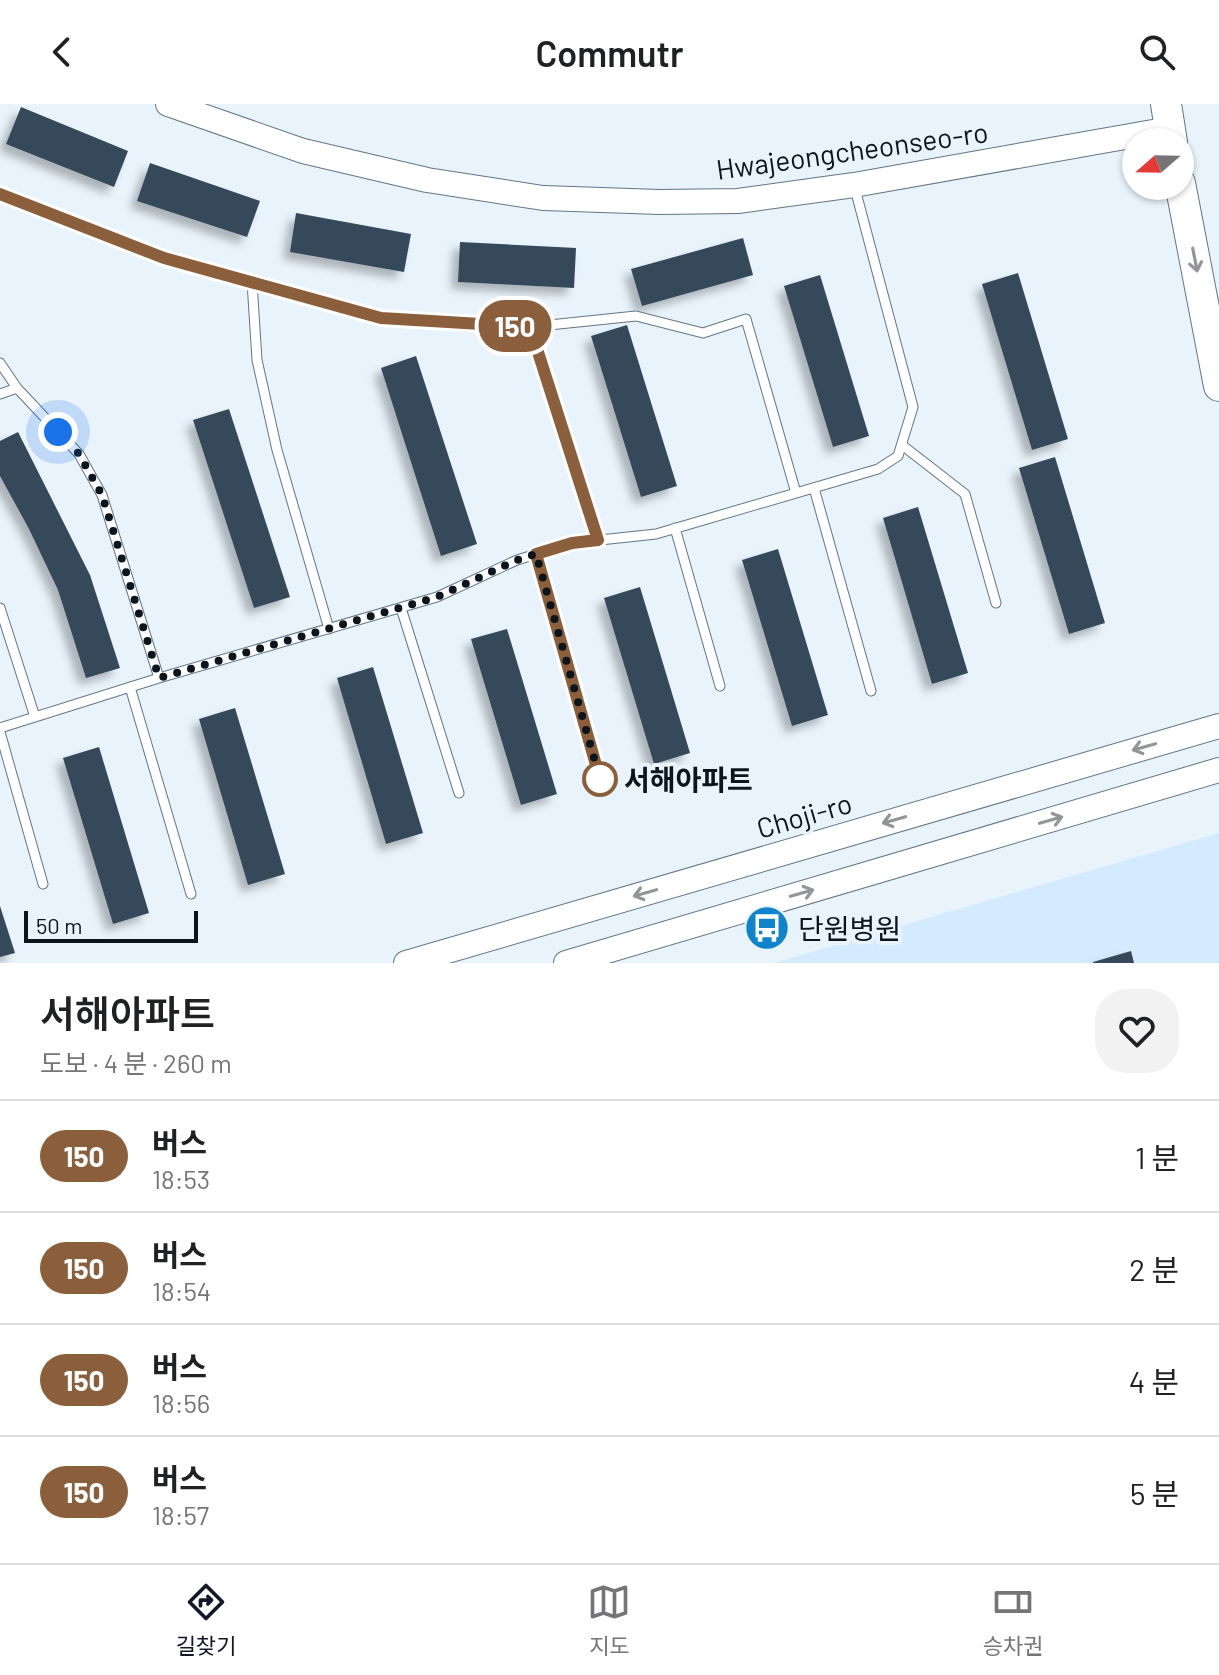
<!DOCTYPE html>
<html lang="ko">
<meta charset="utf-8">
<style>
body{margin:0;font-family:Barlow,"Noto Sans KR",sans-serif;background:#f2f2f2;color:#202124;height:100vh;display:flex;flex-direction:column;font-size:30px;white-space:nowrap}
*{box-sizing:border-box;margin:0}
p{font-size:26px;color:#757577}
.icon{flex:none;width:44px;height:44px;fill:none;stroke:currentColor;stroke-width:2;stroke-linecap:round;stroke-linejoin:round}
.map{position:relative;height:859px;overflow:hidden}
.panel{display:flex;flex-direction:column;background:#fff;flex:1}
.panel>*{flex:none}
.badge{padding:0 16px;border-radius:26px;font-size:28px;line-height:52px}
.needle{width:52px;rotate:250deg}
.fabs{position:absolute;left:1122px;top:24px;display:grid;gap:16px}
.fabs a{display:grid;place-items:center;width:72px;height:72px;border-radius:50%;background:#fff;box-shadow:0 2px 6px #0004;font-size:40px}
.scale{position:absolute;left:24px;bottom:20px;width:174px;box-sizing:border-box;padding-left:8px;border:4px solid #0d151c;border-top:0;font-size:22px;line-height:28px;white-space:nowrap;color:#0d151c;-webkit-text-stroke:6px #e9f3fb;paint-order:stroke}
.you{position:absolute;width:40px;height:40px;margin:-20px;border:6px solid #fff;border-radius:50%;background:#1a73e8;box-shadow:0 0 0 12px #1a73e833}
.map>.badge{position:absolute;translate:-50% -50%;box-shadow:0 0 0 4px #fff}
.round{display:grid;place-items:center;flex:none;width:84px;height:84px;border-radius:32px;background:#f2f2f2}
.overview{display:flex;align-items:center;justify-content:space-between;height:136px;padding:0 40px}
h1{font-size:38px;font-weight:600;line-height:60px}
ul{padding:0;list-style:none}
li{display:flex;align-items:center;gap:24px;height:112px;padding:0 40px;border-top:2px solid #e0e0e0}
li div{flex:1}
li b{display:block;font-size:30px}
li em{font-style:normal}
li .badge{min-width:88px;font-weight:700;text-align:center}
header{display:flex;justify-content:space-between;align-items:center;height:104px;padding:0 40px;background:#fff;font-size:36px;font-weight:600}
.tabs{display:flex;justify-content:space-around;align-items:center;height:112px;border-top:2px solid #e0e0e0;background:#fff;font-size:22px;color:#757577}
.tabs a{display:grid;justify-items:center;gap:4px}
.tabs .active{color:#111827}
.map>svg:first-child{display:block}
</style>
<header><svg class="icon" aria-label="back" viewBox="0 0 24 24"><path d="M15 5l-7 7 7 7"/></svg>Commutr<svg class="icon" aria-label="search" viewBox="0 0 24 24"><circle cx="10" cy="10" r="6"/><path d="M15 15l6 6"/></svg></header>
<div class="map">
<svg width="1219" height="859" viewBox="0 0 1219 859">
<defs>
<filter id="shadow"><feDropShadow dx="-7" dy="7" stdDeviation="4" flood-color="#0004"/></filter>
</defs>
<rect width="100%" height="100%" fill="#e9f3fb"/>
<!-- built -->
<path fill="#d3eaff" d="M1219,729v130h-445z"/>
<!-- building -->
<path fill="#36495a" filter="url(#shadow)" d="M21,3l107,44 -14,36 -108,-43z
M150,59l110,38 -13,36 -110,-36z
M296,109l115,21 -7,38 -114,-20z
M743,134l10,37 -111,31 -11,-37z
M460,138l116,6 -2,40 -116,-6z
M1018,169l50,166 -36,11 -50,-166z
M820,171l49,161 -36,11 -49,-161z
M627,221l50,161 -36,11 -50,-161z
M416,252l61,188 -36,12 -60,-188z
M229,305l61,188 -36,11 -61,-188z
M18,328l72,143 30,93 -34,10 -28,-88 -29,-61 -29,-53v-35z
M1055,353l50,166 -36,11 -50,-166z
M918,403l50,166 -36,11 -49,-166z
M778,445l50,166 -36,11 -50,-166z
M640,483l50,166 -36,11 -50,-166z
M507,525l50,165 -36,11 -50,-166z
M373,563l50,166 -37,11 -49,-166z
M235,604l50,166 -37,11 -49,-166z
M99,643l50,166 -36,11 -50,-166z
M0,802l15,47 -15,4z
M1131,847l3,12h-41v-1z"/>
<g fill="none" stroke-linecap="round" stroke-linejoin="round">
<!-- service casing -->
<g stroke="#617687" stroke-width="11">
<path id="service" d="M0,90l164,64 217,60 149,9 68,213
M252,178l5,78 20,90 52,179
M530,223l106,-11 67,17 43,-14 50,174
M0,259l17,25 62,66 23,41 57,183 278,-81 80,-37 55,-17 84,-9 222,-65 20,-13 15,-49 -59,-222
M0,290l17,-6
M902,341l63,49 31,109
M814,384l57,203
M675,424l45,158
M536,450l64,225
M0,504l35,109
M401,504l58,185
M130,583l61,207
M0,624l159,-50
M0,628l43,152"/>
</g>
<!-- tertiary casing -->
<g stroke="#617687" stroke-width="26">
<path id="tertiary" d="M168,0l135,47 124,29 116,18 117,4 78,-1 116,-16 316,-56
M406,859l813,-237
M566,859l653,-193"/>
</g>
<!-- primary casing -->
<g stroke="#617687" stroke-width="32">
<path id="primary" d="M1166,0l6,38
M1180,79l39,203"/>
</g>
<!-- service -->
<use href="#service" stroke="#fff" stroke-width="9"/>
<!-- tertiary -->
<use href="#tertiary" stroke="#fff" stroke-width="24"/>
<!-- primary -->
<use href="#primary" stroke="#fff" stroke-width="30"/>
</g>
<!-- one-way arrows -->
<defs><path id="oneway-shaft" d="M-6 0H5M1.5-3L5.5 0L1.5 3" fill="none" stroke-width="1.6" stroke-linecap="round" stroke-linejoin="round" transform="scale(2)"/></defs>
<g stroke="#929699">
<use href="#oneway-shaft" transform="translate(1195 156) rotate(79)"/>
<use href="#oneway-shaft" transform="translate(1144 643) rotate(164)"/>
<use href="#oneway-shaft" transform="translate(894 716) rotate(164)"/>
<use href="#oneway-shaft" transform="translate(1051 716) rotate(-16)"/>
<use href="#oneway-shaft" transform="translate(645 789) rotate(164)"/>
<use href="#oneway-shaft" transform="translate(802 789) rotate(-16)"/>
</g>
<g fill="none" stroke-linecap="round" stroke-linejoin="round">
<!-- line casing -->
<g stroke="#fff" stroke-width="18">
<path id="line" d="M0,90l164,64 217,60 149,9 68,213 -26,3 -36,11 64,225"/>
</g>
<!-- line -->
<use href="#line" stroke="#8b5e3c" stroke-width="12"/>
<!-- walk -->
<path stroke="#0d151c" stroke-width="8" stroke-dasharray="0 14.4" d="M58,328l21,22 23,41 57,183 278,-81 80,-37 19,-6 64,225"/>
</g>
<!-- icons -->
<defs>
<g id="bus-disc" transform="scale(2.3)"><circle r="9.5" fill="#0f84cc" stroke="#e9f3fb"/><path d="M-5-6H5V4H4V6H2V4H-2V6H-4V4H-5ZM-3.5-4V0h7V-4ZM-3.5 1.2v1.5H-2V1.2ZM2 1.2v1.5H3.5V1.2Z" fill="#fff"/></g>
</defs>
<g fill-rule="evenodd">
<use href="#bus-disc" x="767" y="824"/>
</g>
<!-- markers -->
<circle fill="#fff" stroke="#8b5e3c" stroke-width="4" cx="600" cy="675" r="16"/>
<g text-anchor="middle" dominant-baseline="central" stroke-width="8" stroke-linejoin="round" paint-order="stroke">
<!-- street labels -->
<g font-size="28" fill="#0d151c" stroke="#e9f3fb">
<text transform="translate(852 46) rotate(-8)">Hwajeongcheonseo-ro</text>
<text transform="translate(804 711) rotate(-16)">Choji-ro</text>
</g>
<!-- stop labels -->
<g font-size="28" font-weight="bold" fill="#0d151c" stroke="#e9f3fb" text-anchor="start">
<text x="624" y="675">서해아파트</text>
</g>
<!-- poi labels -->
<g font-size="28" fill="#0d151c" stroke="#e9f3fb" text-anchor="start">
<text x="798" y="824">단원병원</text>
</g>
</g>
</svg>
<div class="fabs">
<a><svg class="needle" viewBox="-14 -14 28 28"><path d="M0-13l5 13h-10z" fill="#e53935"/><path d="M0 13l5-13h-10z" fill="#757577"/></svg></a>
</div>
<div class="scale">50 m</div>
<div class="you" style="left:58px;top:328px"></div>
<b class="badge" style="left:515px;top:222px;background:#8b5e3c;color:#fff">150</b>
</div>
<section class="panel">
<div class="overview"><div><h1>서해아파트</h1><p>도보 · 4 분 · 260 m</p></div><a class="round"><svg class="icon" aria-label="heart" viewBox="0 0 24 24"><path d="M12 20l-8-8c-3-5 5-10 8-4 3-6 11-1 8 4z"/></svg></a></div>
<ul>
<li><span class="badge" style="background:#8b5e3c;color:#fff">150</span><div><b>버스</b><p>18:53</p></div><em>1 분</em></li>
<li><span class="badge" style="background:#8b5e3c;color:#fff">150</span><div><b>버스</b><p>18:54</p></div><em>2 분</em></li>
<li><span class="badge" style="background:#8b5e3c;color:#fff">150</span><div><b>버스</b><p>18:56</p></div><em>4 분</em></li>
<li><span class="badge" style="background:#8b5e3c;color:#fff">150</span><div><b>버스</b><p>18:57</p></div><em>5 분</em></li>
</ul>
</section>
<nav class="tabs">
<a class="active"><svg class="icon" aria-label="directions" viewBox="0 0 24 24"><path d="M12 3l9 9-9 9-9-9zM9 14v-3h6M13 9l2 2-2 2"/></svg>길찾기</a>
<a><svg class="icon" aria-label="map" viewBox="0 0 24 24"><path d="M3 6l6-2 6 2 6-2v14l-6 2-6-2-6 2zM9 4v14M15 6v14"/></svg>지도</a>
<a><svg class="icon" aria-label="tickets" viewBox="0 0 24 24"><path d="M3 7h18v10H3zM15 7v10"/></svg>승차권</a>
</nav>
